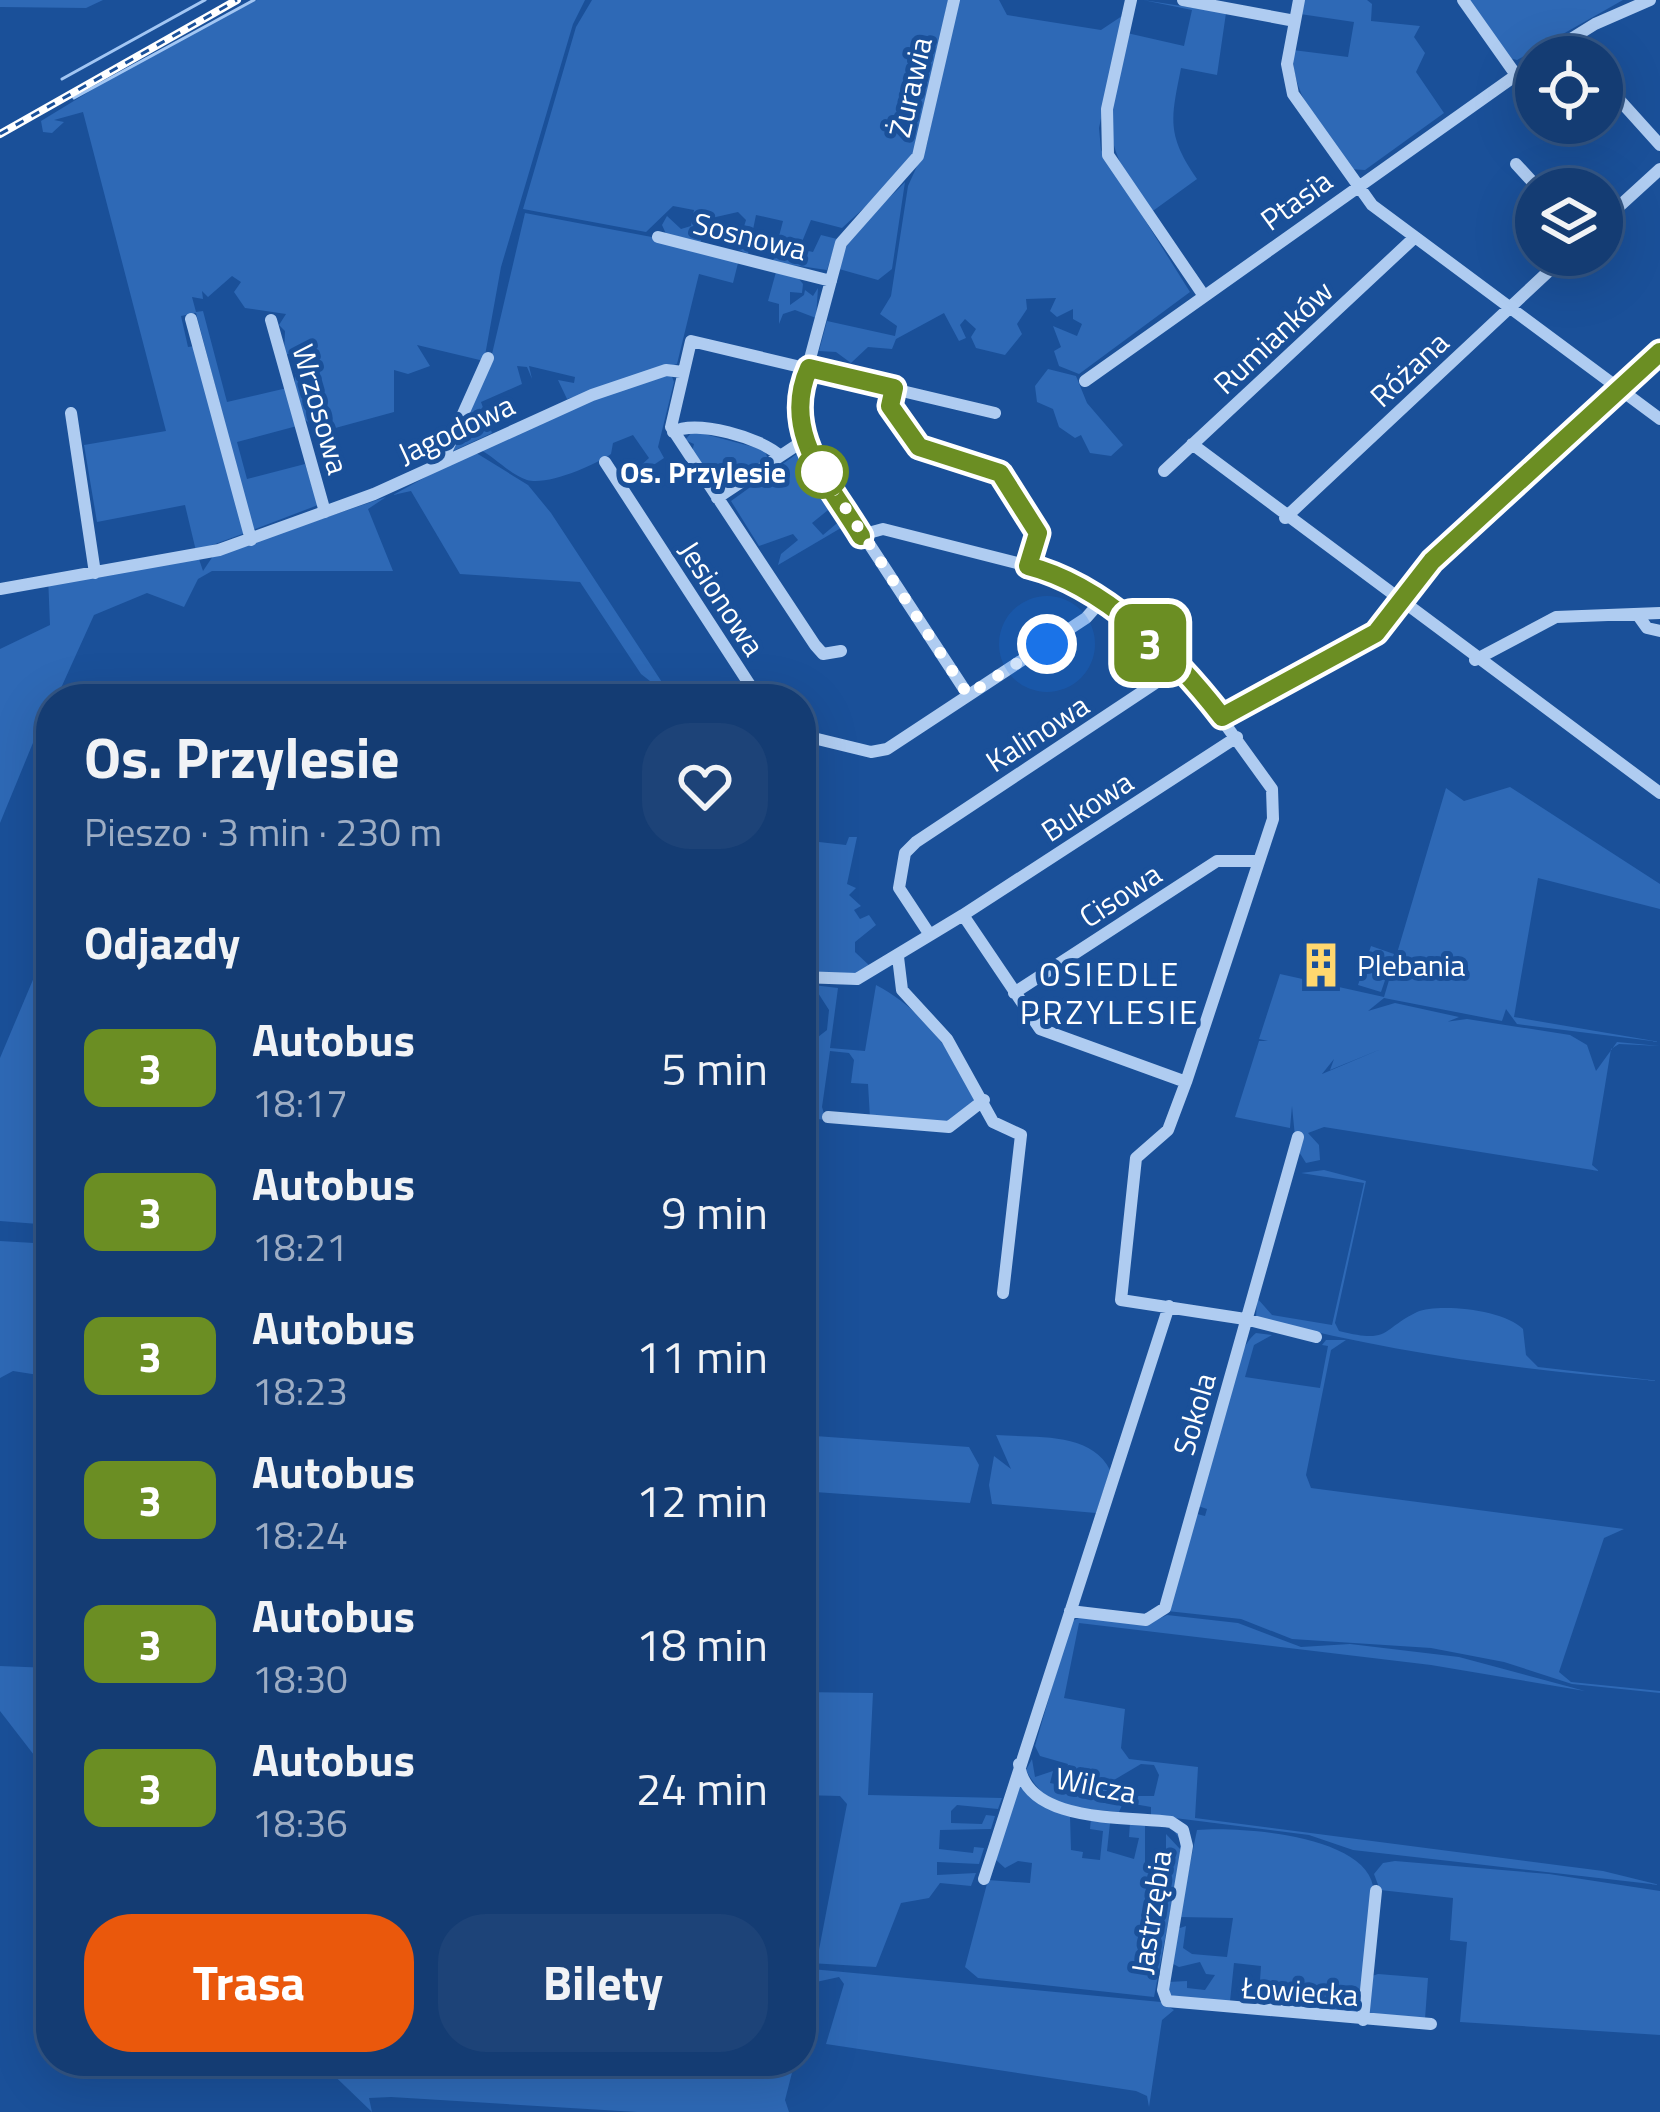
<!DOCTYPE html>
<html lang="pl">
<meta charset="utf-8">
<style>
body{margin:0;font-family:"Titillium Web",sans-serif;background:#1d4378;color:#f1f3f6;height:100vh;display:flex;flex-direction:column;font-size:45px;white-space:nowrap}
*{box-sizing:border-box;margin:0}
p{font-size:39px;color:#9dadc4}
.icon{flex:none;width:66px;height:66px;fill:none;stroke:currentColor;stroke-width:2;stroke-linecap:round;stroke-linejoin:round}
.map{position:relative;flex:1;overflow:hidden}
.side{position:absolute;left:36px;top:684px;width:780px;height:1392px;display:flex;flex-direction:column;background:#143c73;border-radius:48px;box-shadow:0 12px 48px #0002,0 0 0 3px #335685}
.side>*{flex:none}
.badge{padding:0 24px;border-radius:18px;font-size:42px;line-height:78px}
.tools{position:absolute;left:1515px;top:36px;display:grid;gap:24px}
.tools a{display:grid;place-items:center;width:108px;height:108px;border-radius:50%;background:#143c73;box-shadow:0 12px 48px #0002,0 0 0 3px #335685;font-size:60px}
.you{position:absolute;width:60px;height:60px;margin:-30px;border:9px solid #fff;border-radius:50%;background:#1a73e8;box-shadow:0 0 0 18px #1a73e833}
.map>.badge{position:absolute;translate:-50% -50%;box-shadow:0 0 0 6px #fff}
h2{padding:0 48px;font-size:45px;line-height:108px}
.round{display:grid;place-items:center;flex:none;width:126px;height:126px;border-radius:48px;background:#1d4378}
.headline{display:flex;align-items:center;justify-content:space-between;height:204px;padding:0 48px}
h1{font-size:57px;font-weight:700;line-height:90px}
.cta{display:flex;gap:24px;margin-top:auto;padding:24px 48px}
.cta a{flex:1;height:138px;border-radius:48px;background:#ea580c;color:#fff;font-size:48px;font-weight:700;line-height:138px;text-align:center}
.cta a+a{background:#1d4378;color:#f1f3f6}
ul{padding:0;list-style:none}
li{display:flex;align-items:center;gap:36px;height:144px;padding:0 48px}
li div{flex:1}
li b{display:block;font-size:45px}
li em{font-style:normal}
li .badge{min-width:132px;font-weight:700;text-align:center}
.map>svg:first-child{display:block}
</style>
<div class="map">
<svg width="1660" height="2112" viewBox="0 0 1660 2112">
<rect width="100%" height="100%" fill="#1a5099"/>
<!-- green -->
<path fill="#2e69b6" d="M0,0h103l-17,8 -86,-1z
M257,0h328l-12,24 -72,243 -17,94 -67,-16 13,21 -22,8 -14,-4v42l-77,21c-5,-11 -13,-11 -18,-22 -8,-21 -1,-38 -6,-58l-9,2 1,-24 -6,-6 7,-11 -41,-6 -11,-16 7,-10 -9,-6 -24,21 -6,-6 1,8 -11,-2 4,15 7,-1 24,91 60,-14 10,38 -60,16 10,37 58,-15 13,41 -65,25 -57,-217 -15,3 7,31 7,-1 50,187 -49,18 -11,-46 -88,17 -13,-77 82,-14 -83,-319 -29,8 10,2 -12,11 -9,-1 -2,-11 105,-64z
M592,0h356l-32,149 -18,28 -56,51 -31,-8 -12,29 14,3 8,-17 16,4 -10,31 -55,-8 11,-19 -5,-3 5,-19 -27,-6 -8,39 -11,-5 9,-29 -8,-8 -31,7 -7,25 -33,-8 -5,-11 5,-9 14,13 10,-3 3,-16 -21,-4 -27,26 -123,-23 53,-182z
M957,0h42l8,15 94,15 21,-14 -23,112 2,22 89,142 -111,82 -20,-8 -5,-15 7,-4 -8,-21 24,10 5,-12 -9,-5v-10l-16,8 -7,-6 6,-13 -30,1 1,10 -10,15 5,10 -17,21 -29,-7 -5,-11 5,-8 -11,-10 -5,6 6,13 -7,3 -15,-28 -48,26 -4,10 -24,-2 -17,16 -15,-11 -17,-1 8,-30 68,15 2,-10 -17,-12 11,-18 17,-110 19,-42z
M1143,0l83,13 -9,62 -36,-7c-10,51 -15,66 16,111l-47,34c-54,-79 -42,-90 -23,-180l57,13 8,-36z
M1303,0h64l5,4 -1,17 49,5 -6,11 11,16 -9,19 28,41 -79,57 -15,-1c-24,-37 -60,-73 -57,-119l55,7 6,-35 -54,-8z
M1467,0h156l-106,60 -8,-2z
M905,182l-13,87 -14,11 -39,-11c7,-40 40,-59 66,-87z
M525,213l132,25 81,25 -5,20 -34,-9 -22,90 -110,35 -9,-19 16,3 1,-6 -46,-11 3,13 -5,-12 -10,-1 5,18 -41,18 11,31 -39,18 39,-97z
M776,272l19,2 8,10 -1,9 -12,-1v13l14,-10 1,-5 8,6 5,-8 -2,30 -21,-8 -12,4 -4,10v-20l-11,-3z
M1048,369l28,7 11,27 36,42 -12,11 -21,-3 -9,-18 -6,3 -16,-11 -6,-18 -16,-7 -2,-16z
M671,374l3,8 -16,65 6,11 -36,24 -8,-14h18l11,-10 -16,-23 -20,8 -2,11c-16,11 -64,32 -84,26 -18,-6 -33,-24 -50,-32l113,-50z
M693,431l72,19 2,7 -37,27 -12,2 -26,-34 2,-8 -9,-4z
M473,451l55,34 23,28 122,186 -32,-25 -61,-92 -120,-8 -49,-83 -18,4z
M798,453l41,59 -6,-6 -21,17 11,12 19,-16 4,6 -68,40 3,-11 17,-14 -5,-6 -34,12 -28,-45z
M386,497l-18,12 25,62h-181l-14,8 -14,28 -37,-14 -53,22 -38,84h-5l-51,124v-174l50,-24 -2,-49 149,-23 6,18 10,-15z
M1510,787l150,97v25l-122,-31 -24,139 146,25 -143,-18 -11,-15 -4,12 -118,-23 -16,13 27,-8 64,14 -129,53 4,-11 -12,15 123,-52 22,-3 103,16 17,10 9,26 21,-29 43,4 -41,-2 -8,5 -19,116 7,6 -275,-44 -16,6 11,12 1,15 -14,3 -10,-16 -4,-41 -2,22 -55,-11 24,-76h9l-9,-2 21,-65 104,23 62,-209 18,13z
M849,837h8l-10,47 9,4 -7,7 12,11 -7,4 6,9 9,-4 7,10 -21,17v10l17,16 -14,7 -57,-1v-134l45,5z
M51,937v288l-51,-4v-163z
M1371,946l23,8 -13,38 -23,-7z
M813,985l25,3 -8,60 35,3 11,-66c49,26 74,66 101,113l-31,25 -76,-5 -2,-34 -17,-1 3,-23 -5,-7 -19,-2 -8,56 4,13 -25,-3v-82l17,2 9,-7 2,-20z
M1324,1170l42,11 -31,142 4,8c52,13 41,-1 78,-19 20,-9 87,-3 106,17l3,26 12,12 122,14c-134,-10 -275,-29 -404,-64l1,-19 15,17 60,10 32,-142 -63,-10z
M0,1241l51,3v133l-38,-6 -13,7z
M1256,1333l16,2 -18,10 -9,32 75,11 8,-42 -6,-1 4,-5h20l-15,10 -25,125 5,13 313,41 -20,9 -45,134 12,10 89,9v2l-88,-9 -68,-22 -73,-14 -139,-9 -51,-20 -74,-8 30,-97 8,2 2,-7 -9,-3c11,-38 30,-152 58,-173z
M801,1435l168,12 10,18 -9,38 -169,-12z
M996,1435c38,3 95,-4 114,35l-14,43 -104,-9 -3,-19 5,-29 17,13z
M1167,1615l71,8 63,24 49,-3 109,13 126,34 -154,-26 -352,-42 -15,75 61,11 -4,39 8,11 69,8 -3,51 408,53 57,14 -307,-35 -44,-15 -158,-20v-8l-17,-3 1,-8h19l5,-21 -5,-10 -13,-1 -27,16 -4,21 13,2 -4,9c-44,-5 -70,1 -93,-42l6,-11 3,18 18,-6 -3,12 10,2 8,-21 -28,-8 -5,-10 36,-124c26,-17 66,10 96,-7z
M0,1666l51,2v109l-51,-66z
M801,1692l72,1 -5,102 134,3 -4,11 -41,-4 -6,6v12l31,1 4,-9 9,1 -4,13 -51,1 -1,19 34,4 1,-6 10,1 -5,16 -42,-2v13l39,-2 -5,13 -31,-3 -11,15 -28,5 -25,64 -66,-4 8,-8 29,-151 -7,-8 -39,-1z
M1019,1780l51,36 1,34 12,2 -1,6 18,2 3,-29 -13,-2 1,-11 19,5 -3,28 27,8 5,-21 -10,-1 1,-14 15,2v43l21,3v-37l14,15 1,-8 -12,-17 15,15 -30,158 -176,-19 -13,-11 23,-87 42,3 2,-20 -14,-2 -13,7 -9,-8z
M1197,1830c42,-4 167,5 176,56 7,38 -9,91 -14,130l-107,-12 1,-9h6l2,-29 -27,-3 -4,38 -60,-3 -2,-16 19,-1v7l18,2 10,-15 -9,-1 -6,-12 -21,5 -8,-4 6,-34 9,-3 -3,22 9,6 35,3 6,-39 -54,-1z
M1395,1861l154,13 111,17v144l-200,-13 7,-80 -17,-2 3,-42 -73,-8 -6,-16 9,-11z
M801,1968l360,34 13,8 -12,10 -13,87 -2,-11 -11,-5 -310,-47 18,-60 -5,-7 -23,5 -15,57z
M1378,1974l50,4 -3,41 -56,-6 3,-37z
M319,2061h314v12l85,6 7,-18h70l-10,39 4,12h-152l-246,-15 -22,1 3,14z"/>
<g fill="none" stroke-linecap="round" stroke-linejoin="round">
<!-- stream -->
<path stroke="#a2c6f3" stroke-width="3" d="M62,79l143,-79
M74,98l180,-98"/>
<!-- minor -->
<path stroke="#afccf1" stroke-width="12" d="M954,0l-36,156 -77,87 -41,153 -2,22 9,31 161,246
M1131,0l-24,109 1,46 96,141
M1183,0l112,21
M1299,0l-12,64 6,30 79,111 288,214
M1463,0l53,75
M1542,57l53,-33 55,-24
M1605,84l55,61
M1516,164l23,25
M1602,222l58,-53
M658,237l173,44
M191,319l60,221
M271,320l54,192
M1085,381l451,-320
M894,388l-4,18 29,41 82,26 37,60 -10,33
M71,413l24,160
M673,432c23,-13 89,6 107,24
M1192,444l468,349
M442,461l46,-103
M605,462l154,237
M1164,471l250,-233
M717,498l86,-57
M1285,518l281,-263
M861,535l22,-6 181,46 28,19 102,87 78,108 1,30 -87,263 -18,48 -32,28 -15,142 124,19 71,18
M0,589l219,-39 155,-56 218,-99 74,-25 17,2
M1637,614l10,14 13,3
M841,651l-18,3 -8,-9 -144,-218 20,-86 304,72
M1475,660l81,-43 104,-4
M1174,664l-11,14 -247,164 -11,11 -6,35 31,47 33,-20 77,114 146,53
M1222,717l154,-84 56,-72 228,-209
M801,735l70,17 16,-3 199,-131 15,-17
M963,915l274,-178
M898,957l4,33 45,49 46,83 28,13 -18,158
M801,977l56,2 73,-44
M1014,993l203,-132h42
M828,1117l121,10 35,-27
M1070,1611l76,9 19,-12 133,-471
M1019,1764c7,60 107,52 152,58l12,8 4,16 -24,144 4,11 264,23
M984,1879l185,-573
M1363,2020l13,-129"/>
<!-- rail casing -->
<g stroke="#fff" stroke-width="8">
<path id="rail" d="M0,134l237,-134"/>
</g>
<!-- rail -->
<use href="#rail" stroke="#1a5099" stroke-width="3" stroke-dasharray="9" stroke-linecap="butt"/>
</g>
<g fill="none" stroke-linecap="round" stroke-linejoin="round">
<!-- line casing -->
<g stroke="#fff" stroke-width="27">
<path id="line" d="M861,536c-32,-53 -81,-104 -52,-168l85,20 -4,18 29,41 81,26 38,60 -10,33c76,19 147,90 194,151l154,-84 56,-72 228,-209"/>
</g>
<!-- line -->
<use href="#line" stroke="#6b8e23" stroke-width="18"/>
<!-- walk -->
<path stroke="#fff" stroke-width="12" stroke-dasharray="0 21.6" d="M822,472l146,223 79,-51"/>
</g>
<!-- icons -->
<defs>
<g id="building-bare" transform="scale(3.6)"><path d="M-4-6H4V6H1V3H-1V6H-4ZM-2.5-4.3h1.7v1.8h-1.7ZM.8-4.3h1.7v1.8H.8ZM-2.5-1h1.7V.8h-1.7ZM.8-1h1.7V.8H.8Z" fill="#ffd86f" stroke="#1a5099" stroke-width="2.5" paint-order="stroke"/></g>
</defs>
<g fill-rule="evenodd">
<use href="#building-bare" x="1321" y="965"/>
</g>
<!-- markers -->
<circle fill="#fff" stroke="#6b8e23" stroke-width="6" cx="822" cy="472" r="24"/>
<g text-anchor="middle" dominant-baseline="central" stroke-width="10" stroke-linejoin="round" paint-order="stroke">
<!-- street labels -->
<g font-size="30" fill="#fff" stroke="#1a5099">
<text transform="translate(910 87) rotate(-77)">Żurawia</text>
<text transform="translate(1296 200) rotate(-36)">Ptasia</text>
<text transform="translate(750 236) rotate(14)">Sosnowa</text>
<text transform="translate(1273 337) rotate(-43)">Rumianków</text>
<text transform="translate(1409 369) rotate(-43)">Różana</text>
<text transform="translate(321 409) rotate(74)">Wrzosowa</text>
<text transform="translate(456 429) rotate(-25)">Jagodowa</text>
<text transform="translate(722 598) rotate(57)">Jesionowa</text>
<text transform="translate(1037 733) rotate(-33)">Kalinowa</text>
<text transform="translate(1087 806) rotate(-33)">Bukowa</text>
<text transform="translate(1120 895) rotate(-33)">Cisowa</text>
<text transform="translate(1194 1414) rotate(-74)">Sokola</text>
<text transform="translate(1096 1785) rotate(11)">Wilcza</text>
<text transform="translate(1151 1912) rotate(-81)">Jastrzębia</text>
<text transform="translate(1300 1991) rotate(4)">Łowiecka</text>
</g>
<!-- stop labels -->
<g font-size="30" font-weight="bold" fill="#fff" stroke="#1a5099" text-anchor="end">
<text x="786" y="472">Os. Przylesie</text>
</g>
<!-- poi labels -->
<g font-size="30" fill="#fff" stroke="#1a5099" text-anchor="start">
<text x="1357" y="965">Plebania</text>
</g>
<!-- neighbourhood labels -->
<g font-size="33" letter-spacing="3" fill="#fff" stroke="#1a5099">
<text x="1110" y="974">OSIEDLE<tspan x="1110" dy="38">PRZYLESIE</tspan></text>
</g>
</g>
</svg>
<div class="tools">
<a><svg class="icon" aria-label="locate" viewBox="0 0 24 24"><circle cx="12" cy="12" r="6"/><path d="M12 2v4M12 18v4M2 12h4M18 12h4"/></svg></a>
<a><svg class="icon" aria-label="layers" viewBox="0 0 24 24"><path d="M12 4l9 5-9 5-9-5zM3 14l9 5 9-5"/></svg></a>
</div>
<div class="you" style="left:1047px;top:644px"></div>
<b class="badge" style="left:1150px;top:643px;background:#6b8e23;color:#fff">3</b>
<section class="side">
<div class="headline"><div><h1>Os. Przylesie</h1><p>Pieszo · 3 min · 230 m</p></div><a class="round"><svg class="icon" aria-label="heart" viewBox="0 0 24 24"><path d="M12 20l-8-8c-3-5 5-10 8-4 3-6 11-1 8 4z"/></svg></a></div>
<h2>Odjazdy</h2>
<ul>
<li><span class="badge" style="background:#6b8e23;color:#fff">3</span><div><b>Autobus</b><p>18:17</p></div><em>5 min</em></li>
<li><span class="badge" style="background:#6b8e23;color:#fff">3</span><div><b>Autobus</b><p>18:21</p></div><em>9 min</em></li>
<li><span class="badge" style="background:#6b8e23;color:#fff">3</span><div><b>Autobus</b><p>18:23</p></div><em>11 min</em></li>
<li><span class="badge" style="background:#6b8e23;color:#fff">3</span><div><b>Autobus</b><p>18:24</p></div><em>12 min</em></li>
<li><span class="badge" style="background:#6b8e23;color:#fff">3</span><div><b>Autobus</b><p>18:30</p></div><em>18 min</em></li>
<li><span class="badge" style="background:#6b8e23;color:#fff">3</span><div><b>Autobus</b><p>18:36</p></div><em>24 min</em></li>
</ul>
<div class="cta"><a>Trasa</a><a>Bilety</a></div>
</section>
</div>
